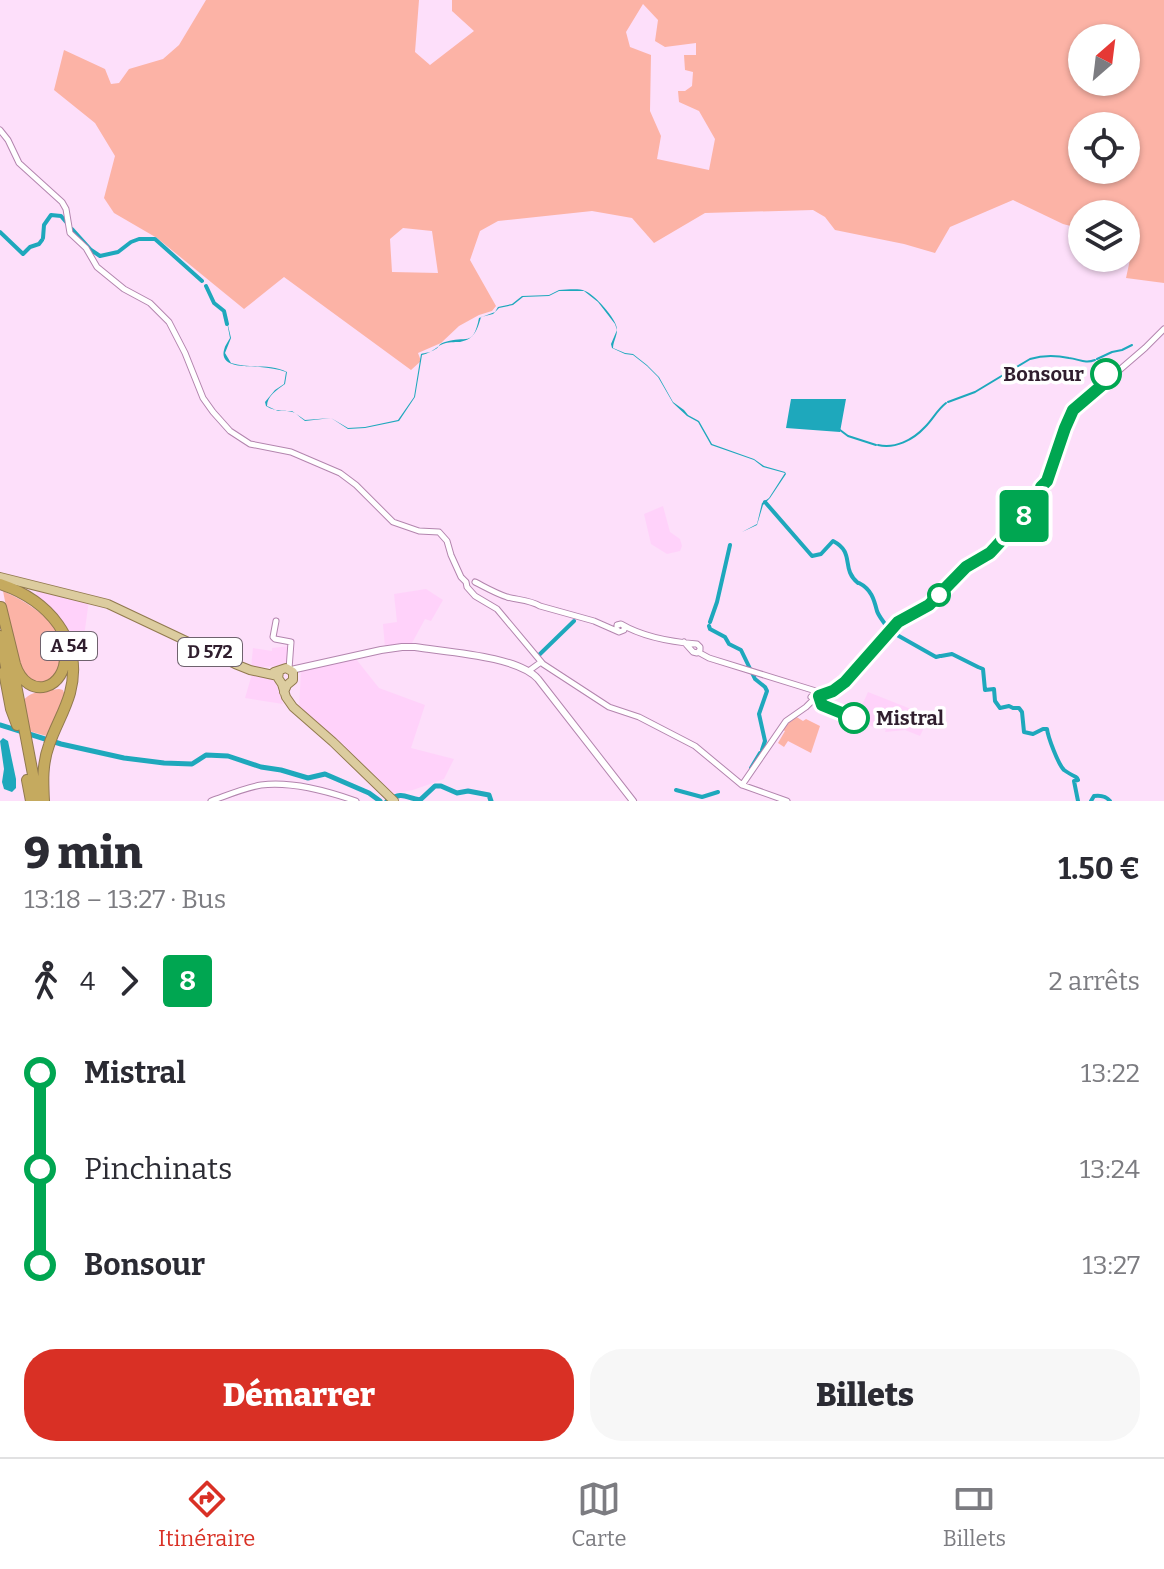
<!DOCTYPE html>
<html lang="fr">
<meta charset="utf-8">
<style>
body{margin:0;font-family:Bitter,serif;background:#f7f7f7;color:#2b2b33;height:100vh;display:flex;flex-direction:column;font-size:30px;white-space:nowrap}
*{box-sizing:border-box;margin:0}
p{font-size:26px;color:#7c7c81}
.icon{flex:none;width:44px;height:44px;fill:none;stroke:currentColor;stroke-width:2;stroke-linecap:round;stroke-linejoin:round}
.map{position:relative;height:801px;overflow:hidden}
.side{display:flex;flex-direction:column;background:#fff;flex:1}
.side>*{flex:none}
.badge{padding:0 16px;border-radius:6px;font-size:28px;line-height:52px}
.needle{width:52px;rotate:28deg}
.tools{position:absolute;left:1068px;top:24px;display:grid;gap:16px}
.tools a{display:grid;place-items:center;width:72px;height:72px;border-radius:50%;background:#fff;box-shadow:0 2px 6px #0004;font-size:40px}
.map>.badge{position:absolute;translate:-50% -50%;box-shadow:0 0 0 4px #fff}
.legs{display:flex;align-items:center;gap:12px;height:88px;padding:0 24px;font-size:26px}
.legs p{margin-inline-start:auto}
.overview{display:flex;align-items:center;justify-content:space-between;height:136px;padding:0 24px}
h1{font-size:44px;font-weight:800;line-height:60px}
.button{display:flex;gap:16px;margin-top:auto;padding:16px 24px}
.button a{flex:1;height:92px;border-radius:32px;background:#d93025;color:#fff;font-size:32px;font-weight:800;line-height:92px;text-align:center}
.button a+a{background:#f7f7f7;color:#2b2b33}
ul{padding:0 24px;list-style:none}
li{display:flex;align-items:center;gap:28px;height:96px;font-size:30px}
li i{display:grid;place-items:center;width:12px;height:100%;margin:0 10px;background:currentColor}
li i::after{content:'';width:20px;height:20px;margin:-10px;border:6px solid;border-radius:50%;background:#fff}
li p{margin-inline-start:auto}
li:first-child i{background:linear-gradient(#0000 50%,currentColor 0)}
li:last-child i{background:linear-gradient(currentColor 50%,#0000 0)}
.tab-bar{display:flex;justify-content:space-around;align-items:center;height:112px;border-top:2px solid #e1e1e2;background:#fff;font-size:22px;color:#7c7c81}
.tab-bar a{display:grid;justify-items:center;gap:4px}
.tab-bar .current{color:#d93025}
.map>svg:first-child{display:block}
</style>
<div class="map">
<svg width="1164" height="801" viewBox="0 0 1164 801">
<rect width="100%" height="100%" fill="#fddffa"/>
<!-- built -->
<path fill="#ffd2fa" d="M663,506l7,26 10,7 2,7 -2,5 -13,3 -16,-10 -7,-30z
M37,589l52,11 -6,44h-8l-18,-29 -21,-20z
M426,589l17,11 -12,21 -6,-2 -13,24 -27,4 -2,-23 14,-2 -3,-28z
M211,639l31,5 -4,17 -29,-14z
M290,646l-3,19 -36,3 2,-20 19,3v-3z
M356,659l23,29 46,17 -14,43 43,11 -10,20 -31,11 -21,4 -93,-85 2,-39z
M252,674l22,4 9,26 -38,-6z
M868,692l43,17 16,12 -7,15 -15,-6 -20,2 1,-3 -4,-2 -7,1 -19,-9z"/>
<!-- green -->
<path fill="#fcb3a6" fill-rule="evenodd" d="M206,0h213l-4,52 15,13 44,-34 -22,-20v-11h712v283l-38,-5 8,-37 -8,-3v-24h-44v15l-19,-5 -50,-24 -63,27 -15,26 -31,-9 -69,-14 -10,-13 -12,-7 -108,3 -51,30 -22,-25 -40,-7 -94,10 -18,10 -10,29 26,46 -4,5 -13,4 -20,11 -18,17 -23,10 3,8 -10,9 -127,-93 -40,32 -87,-71 -43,-25 -10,-15 11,-42 -20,-33 -41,-33 10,-40 41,19 6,15 8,-1 10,-14 34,-10 16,-14zM643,4l15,16 -3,21 10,6 31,-4v12h-12l1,15 8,2 -1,14 -7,5h-7l1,11 20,9 16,28 -6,31 -52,-11 4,-23 -11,-25 1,-56 -21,-8 -4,-15zM1082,38h44v44h-44zM1082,126h44v44h-44zM403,228l29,3 6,42 -46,-1 -2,-33z
M3,591c24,11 58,30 60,61 1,7 -3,17 -5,24l-21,9 -19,-17z
M59,689l4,1 3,8 -16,39 -21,-6 -6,-30c8,-11 23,-10 36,-12z
M795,716l8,5 3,-2 14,7 -9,27 -23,-12 -4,6 -6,-4 7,-12 -4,-2z"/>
<!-- water -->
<path fill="#1ea8bc" d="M559,290c8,0 19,-2 26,1 9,3 33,29 32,39 0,6 -4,12 -4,18l12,5 8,1 14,11 12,12 14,25 11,8 4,5 11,6 13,23 42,15 10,7 21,6 1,2 -16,24 -7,7 -6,20 -15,7 15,-8 5,-21 7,-5 16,-25 -22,-6 -9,-7 -43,-15 -13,-23 -11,-6 -14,-13 -15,-26 -11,-11 -14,-11 -8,-1 -13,-6 -1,-4 6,-14 -2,-6 -17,-22 -14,-11h-25l-10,5 -26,1 -10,8 -14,3 -6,6 -12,3c-4,13 -6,22 -21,25 -2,0 -11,0 -14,1 -9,2 -12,9 -24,12l-7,42 -16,24 -34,7 -17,1 -17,-11 -26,3c-3,-2 -6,-5 -10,-8 -8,-4 -18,0 -29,-7l-1,-4 10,-12 9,-6 2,-12c-8,-3 -17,-4 -26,-5 -10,-1 -41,2 -36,-17 1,-5 4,-8 6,-12l-4,-21 5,21 -6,15 6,10c18,6 39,0 56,9l-2,12c-8,6 -18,12 -18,22l11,5h14l13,9 26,-2 17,10 17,-1 33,-7 16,-23 7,-43c4,-1 10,-2 13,-4 8,-4 2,-5 11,-8 21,-7 28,6 34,-24l16,-6 3,-5 14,-3 10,-8 27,-1z
M791,399h55l-6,33 -54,-4z
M3,738l5,3 8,38v9l-4,4 -8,-3 -2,-7 2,-13 -4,-28z"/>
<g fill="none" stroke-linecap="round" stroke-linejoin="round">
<!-- stream -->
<path stroke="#1ea8bc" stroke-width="2" d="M1097,359l15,-7 10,-2 10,-5
M948,402l27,-10 55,-33c13,-4 25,-4 39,-1 10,1 16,6 26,2
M840,430l8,6 28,9
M878,445c17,4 35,-5 47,-18 8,-8 12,-17 21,-24"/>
<!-- canal -->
<path stroke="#1ea8bc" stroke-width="4" d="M72,229l19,21 9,6 18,-4 13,-10 8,-3h16l47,42
M0,232l23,22 7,-7 9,-3 3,-4
M43,238l1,-13 7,-10 10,1 6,7
M206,286l8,17 10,8 3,13
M765,502l47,54 9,-2 12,-13c23,12 7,27 25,42
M859,583c12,6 15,16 18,28 2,6 8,12 11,18
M710,622l7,-20 13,-57
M709,626l1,3 15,8 4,7 12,6 14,29 10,8 2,4 -8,23 6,27 -3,9
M890,631l46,26 4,-1
M539,655l35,-34
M941,656l11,-2 26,13
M978,667l5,2 2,21 9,-1 1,12 5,7 9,-2 4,2h6l3,4 2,20 9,2 10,-5h4c1,8 11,35 17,41 4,3 8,5 12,7
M751,768l9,-15
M1077,778l1,2 -4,1 4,20
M676,790l26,7 16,-5
M1091,801l3,-5c7,-1 12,0 16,5"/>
<!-- river -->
<path stroke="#1ea8bc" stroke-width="5" d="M0,725l61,19 63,14 40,5 28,1 14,-9 22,1 33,11 20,3 27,8 17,-4 44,19 11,8
M387,801c16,-10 17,-4 33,-1l15,-14h6l16,7 11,-2 21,4 2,6"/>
<!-- tertiary casing -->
<g stroke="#b385ae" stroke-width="7">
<path id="tertiary" d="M0,130l8,10 11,23 43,39 4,7 4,24 16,15 11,19 27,22 26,14 19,19 16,31 18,45 10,14 17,19 20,13 41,8 49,21 16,12 37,37 26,9 20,1 8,9 4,14 10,22 5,5 1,5 8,9 22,13 46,55 66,43 30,10 56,29 47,39 45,16
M1047,486v-5l18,-53 8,-18 72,-62 19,-19
M475,582c10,5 20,11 32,15 11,3 23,3 33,9l54,15 25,11 5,-2v-4
M276,621l-3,16 2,2 16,3 -2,27
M617,629v-4l4,-1c22,13 51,18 76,20l3,3v3l-3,3 -4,-1 -9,-10
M698,652l11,6 110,34 -1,7h-4l-3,-2
M530,670l11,-8
M819,696c31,-11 51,-43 72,-68l7,-6 31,-17 37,-38 24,-14 46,-50 8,-11 3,-1v-5
M742,785l44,-64 20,-14 8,-8
M211,801c17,-6 33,-13 50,-16 31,-4 66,6 95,16"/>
</g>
<!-- secondary casing -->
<g stroke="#b385ae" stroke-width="8">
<path id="secondary" d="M381,650l21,-3h13c31,5 103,9 123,32l95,122
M291,670l90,-20"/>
</g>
<!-- primary casing -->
<g stroke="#91794e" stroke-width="10">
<path id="primary" d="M0,577l108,27 127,60 15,6 28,6
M274,672l12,-4 7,4v8l-6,5 -3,7
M279,672l-1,6 4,6 4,13 7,10 40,35 61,59"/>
</g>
<!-- motorway casing -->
<g stroke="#91794e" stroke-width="12">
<path id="motorway" d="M0,584c48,16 84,56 70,109 -5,18 -15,34 -21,52 -7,19 -6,37 -5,56
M1,607l14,57c12,38 53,26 50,-12
M0,636l8,41
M13,669l25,132
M4,672l7,37 6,16
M27,780l4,21"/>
</g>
<!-- tertiary -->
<use href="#tertiary" stroke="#fff" stroke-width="5"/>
<!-- secondary -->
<use href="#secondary" stroke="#fff" stroke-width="6"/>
<!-- primary -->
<use href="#primary" stroke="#dccc9f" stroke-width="8"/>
<!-- motorway -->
<use href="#motorway" stroke="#c5aa5f" stroke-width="10"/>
</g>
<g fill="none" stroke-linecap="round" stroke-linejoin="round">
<!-- line-1 casing -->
<g stroke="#fff" stroke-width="18">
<path id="line-1" d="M854,718l-32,-13 -3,-9 14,-5 12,-9 53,-60 31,-17 37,-38 24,-14 46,-50 5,-7v-9l6,-6 18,-53 8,-18 34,-29 -4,-5 3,-2"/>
</g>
<!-- line-1 -->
<use href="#line-1" stroke="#00a651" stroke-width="12"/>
</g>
<!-- markers -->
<g fill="#fff" stroke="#00a651" stroke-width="4">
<circle cx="1106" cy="374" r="14"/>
<circle cx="939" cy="595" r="10"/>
<circle cx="854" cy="718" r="14"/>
</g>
<g text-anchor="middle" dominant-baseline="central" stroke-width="7" stroke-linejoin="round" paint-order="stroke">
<!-- shield labels -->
<g fill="#fff" stroke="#6e626d" stroke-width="2">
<rect x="41" y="632" width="56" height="28" rx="6"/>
<rect x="178" y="638" width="64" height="28" rx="6"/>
</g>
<g font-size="18" font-weight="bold" fill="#301e2e">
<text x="69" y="646">A 54</text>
<text x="210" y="652">D 572</text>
</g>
<!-- stop labels -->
<g font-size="20" font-weight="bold" fill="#301e2e" stroke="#fff" text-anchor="end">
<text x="1084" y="374">Bonsour</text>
<text x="876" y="718" text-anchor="start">Mistral</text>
</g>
</g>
</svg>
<div class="tools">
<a><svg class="needle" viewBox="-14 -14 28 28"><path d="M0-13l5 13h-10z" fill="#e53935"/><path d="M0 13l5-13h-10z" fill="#7c7c81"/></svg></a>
<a><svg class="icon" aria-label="locate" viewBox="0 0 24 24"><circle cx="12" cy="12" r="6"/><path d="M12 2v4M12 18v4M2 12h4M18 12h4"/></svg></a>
<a><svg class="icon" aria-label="layers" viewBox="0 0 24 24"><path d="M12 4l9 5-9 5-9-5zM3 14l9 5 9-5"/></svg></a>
</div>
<b class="badge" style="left:1024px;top:516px;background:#00a651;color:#fff">8</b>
</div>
<section class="side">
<div class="overview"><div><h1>9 min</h1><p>13:18 – 13:27 · Bus</p></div><b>1.50 €</b></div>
<div class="legs"><svg class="icon" aria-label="walk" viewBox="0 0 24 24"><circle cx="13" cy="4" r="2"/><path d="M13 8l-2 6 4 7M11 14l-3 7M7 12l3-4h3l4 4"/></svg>4<svg class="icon" aria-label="forward" viewBox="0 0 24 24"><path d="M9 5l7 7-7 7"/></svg><b class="badge" style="background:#00a651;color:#fff">8</b><p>2 arrêts</p></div>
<ul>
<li><i style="color:#00a651"></i><b>Mistral</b><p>13:22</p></li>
<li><i style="color:#00a651"></i><span>Pinchinats</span><p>13:24</p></li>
<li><i style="color:#00a651"></i><b>Bonsour</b><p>13:27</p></li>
</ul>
<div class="button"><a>Démarrer</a><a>Billets</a></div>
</section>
<nav class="tab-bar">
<a class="current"><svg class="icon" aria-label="directions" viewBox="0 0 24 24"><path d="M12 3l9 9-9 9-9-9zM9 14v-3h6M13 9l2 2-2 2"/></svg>Itinéraire</a>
<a><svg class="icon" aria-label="map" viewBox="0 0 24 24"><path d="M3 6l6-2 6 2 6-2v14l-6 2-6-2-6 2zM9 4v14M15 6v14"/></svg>Carte</a>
<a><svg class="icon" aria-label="tickets" viewBox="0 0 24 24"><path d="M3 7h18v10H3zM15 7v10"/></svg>Billets</a>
</nav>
